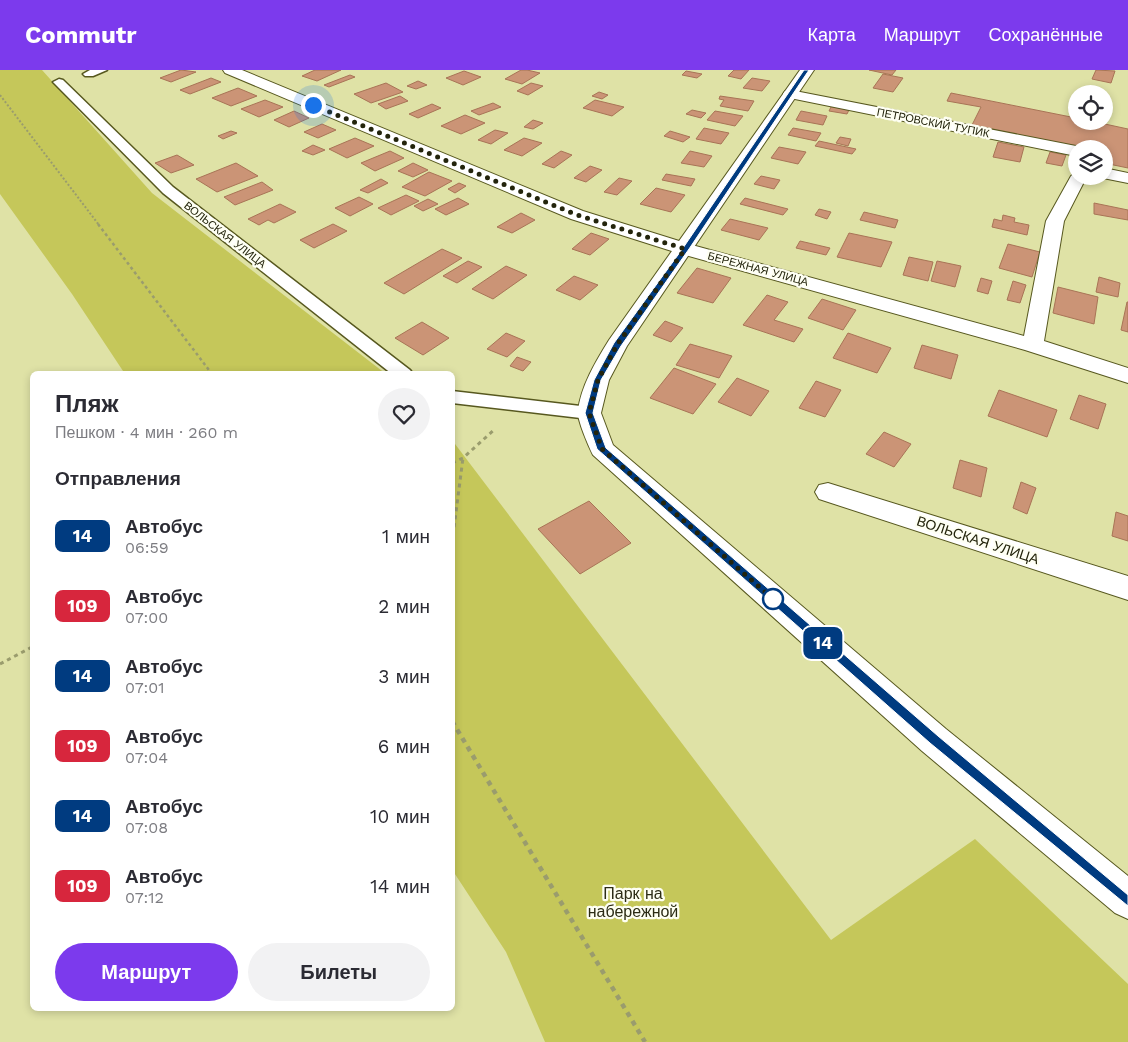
<!DOCTYPE html>
<html lang="ru">
<meta charset="utf-8">
<style>
body{margin:0;font-family:"Work Sans",sans-serif;background:#f2f2f3;color:#2b2b33;height:100vh;display:flex;flex-direction:column;font-size:19px;white-space:nowrap}
*{box-sizing:border-box;margin:0}
p{font-size:16px;color:#7c7c81}
.icon{flex:none;width:28px;height:28px;fill:none;stroke:currentColor;stroke-width:2;stroke-linecap:round;stroke-linejoin:round}
.map{position:relative;flex:1;overflow:hidden}
.details{position:absolute;left:30px;top:301px;width:425px;height:640px;display:flex;flex-direction:column;background:#fff;border-radius:8px;box-shadow:0 2px 8px #0003}
.details>*{flex:none}
.badge{padding:0 10px;border-radius:8px;font-size:18px;line-height:32px}
.fabs{position:absolute;left:1068px;top:15px;display:grid;gap:10px}
.fabs a{display:grid;place-items:center;width:45px;height:45px;border-radius:50%;background:#fff;box-shadow:0 2px 8px #0003;font-size:25px}
.you{position:absolute;width:25px;height:25px;margin:-12px;border:4px solid #fff;border-radius:50%;background:#1a73e8;box-shadow:0 0 0 8px #1a73e833}
.map>.badge{position:absolute;translate:-50% -50%;box-shadow:0 0 0 2px #fff}
h2{padding:0 25px;font-size:19px;line-height:45px}
.round{display:grid;place-items:center;flex:none;width:52px;height:52px;border-radius:26px;background:#f2f2f3}
.overview{display:flex;align-items:center;justify-content:space-between;height:85px;padding:0 25px}
h1{font-size:24px;font-weight:800;line-height:38px}
.primary-button{display:flex;gap:10px;margin-top:auto;padding:10px 25px}
.primary-button a{flex:1;height:58px;border-radius:30px;background:#7c3aed;color:#fff;font-size:20px;font-weight:800;line-height:58px;text-align:center}
.primary-button a+a{background:#f2f2f3;color:#2b2b33}
ul{padding:0;list-style:none}
li{display:flex;align-items:center;gap:15px;height:70px;padding:0 25px}
li div{flex:1}
li b{display:block;font-size:19px}
li em{font-style:normal}
li .badge{min-width:55px;font-weight:700;text-align:center}
header{display:flex;align-items:center;gap:30px;box-sizing:border-box;height:70px;padding:0 25px;background:#7c3aed;color:#fff}
header strong{font-size:24px}
nav{display:flex;gap:28px;margin-inline-start:auto;font-size:18px}
.map>svg:first-child{display:block}
</style>
<header>
<strong>Commutr</strong>
<nav><a>Карта</a><a>Маршрут</a><a>Сохранённые</a></nav>
</header>
<div class="map">
<svg width="1128" height="972" viewBox="0 0 1128 972">
<rect width="100%" height="100%" fill="#dfe2a6"/>
<!-- green -->
<path fill="#c5c75a" d="M0,0h42l110,123 234,181h-261l-53,-80 -72,-100z
M452,370l379,500 144,-101 153,145v58h-583l-39,-90 -53,-81z"/>
<!-- building -->
<path fill="#cb9476" stroke="#a87456" d="M181,0l15,2 -25,10 -11,-4z
M315,0h26l-24,11 -15,-5z
M521,0h6l13,3 -18,11 -17,-5z
M734,0h15l-8,9 -13,-3z
M869,0h27l-4,5z
M1096,0l19,1 -4,12 -19,-4z
M464,1l17,6 -18,8 -17,-7z
M686,1l16,3 -5,4 -15,-3z
M883,4l20,4 -10,14 -20,-4z
M350,5l5,2 -26,10 -5,-2z
M211,8l10,4 -31,12 -10,-4z
M752,8l18,3 -8,10 -19,-3z
M418,11l9,4 -11,4 -9,-3z
M386,13l17,9 -32,11 -17,-9z
M531,13l12,3 -15,9 -11,-4z
M238,18l19,8 -26,10 -19,-8z
M599,22l9,3 -6,4 -10,-3z
M951,23l125,25v3h15l37,8v39l-24,-5v-14h-28l-105,-22 10,-20 -34,-6z
M400,26l8,5 -22,8 -8,-5z
M720,26l34,5 -6,10 -28,-5 4,-6 -5,-1z
M265,30l18,7 -24,10 -18,-8z
M595,30l29,7 -12,9 -29,-8z
M493,33l8,4 -22,8 -8,-4z
M432,34l9,4 -23,10 -9,-4z
M832,35l18,3 -3,6 -18,-3z
M692,40l14,3 -5,5 -15,-4z
M294,41l15,7 -20,9 -15,-7z
M715,41l28,5 -8,10 -28,-6z
M801,41l26,5 -4,9 -27,-5z
M465,45l20,8 -24,11 -20,-8z
M533,50l10,3 -10,6 -9,-2z
M322,54l14,6 -18,8 -14,-6z
M704,58l25,5 -8,11 -25,-5z
M793,58l28,5 -5,8 -28,-6z
M495,60l13,3 -17,11 -13,-4z
M231,61l6,2 -14,6 -5,-3z
M670,61l20,6 -7,5 -19,-6z
M840,67l11,2 -3,7 -12,-3z
M355,68l19,8 -27,12 -18,-9z
M524,68l18,5 -20,13 -18,-6z
M819,71l37,8 -4,5 -37,-8z
M998,72l26,5 -4,15 -27,-5z
M313,75l12,5 -12,5 -11,-4z
M779,77l27,5 -8,12 -27,-6z
M390,81l14,7 -29,13 -14,-8z
M561,81l11,4 -18,13 -12,-4z
M690,81l22,5 -8,11 -23,-4z
M1050,82l16,3 -4,11 -16,-3z
M177,85l17,10 -23,8 -16,-10z
M236,93l22,13 -41,16 -21,-13z
M413,93l15,7 -15,7 -15,-6z
M590,96l12,4 -16,12 -12,-4z
M429,102l23,9 -27,15 -23,-9z
M666,104l29,5 -4,7 -29,-6z
M761,106l19,4 -6,9 -20,-5z
M619,108l13,3 -15,14 -13,-3z
M381,109l7,4 -20,10 -8,-3z
M262,112l11,8 -38,15 -11,-8z
M459,113l7,3 -11,7 -7,-4z
M656,118l29,7 -14,17 -31,-8z
M406,125l13,6 -28,14 -13,-7z
M359,127l14,7 -23,12 -15,-8z
M458,128l11,6 -23,11 -11,-6z
M745,128l43,11 -5,6 -43,-11z
M428,129l10,5 -15,7 -9,-5z
M1094,133l34,7v10l-34,-6z
M280,134l16,8 -22,11 -6,-3 -9,5 -11,-6z
M819,139l12,3 -4,7 -12,-4z
M864,142l34,8 -3,8 -35,-8z
M521,143l14,7 -23,13 -15,-6z
M1003,145l12,3 -1,4 15,3 -2,10 -35,-8 2,-8 8,2z
M730,149l38,9 -9,12 -38,-10z
M333,154l14,7 -33,17 -14,-8z
M591,163l18,6 -19,16 -18,-6z
M849,163l43,9 -11,25 -44,-10z
M800,171l30,7 -4,7 -30,-7z
M1008,174l32,8 -8,25 -33,-9z
M442,179l20,9 -58,36 -20,-11z
M909,187l24,5 -5,19 -25,-6z
M468,191l14,6 -25,16 -14,-7z
M937,191l24,5 -6,21 -24,-6z
M506,196l21,9 -34,24 -21,-10z
M697,198l34,10 -18,25 -36,-10z
M574,206l24,9 -18,15 -24,-10z
M1099,207l21,6 -2,14 -22,-5z
M981,208l11,3 -4,13 -11,-3z
M1013,211l13,4 -6,18 -13,-3z
M1058,217l40,10 -4,27 -41,-11z
M767,225l21,7 -14,18 29,9 -9,13 -51,-17z
M822,229l34,11 -13,20 -35,-12z
M1127,232h1v30l-7,-2z
M665,251l18,7 -12,14 -18,-7z
M422,252l27,16 -26,17 -28,-17z
M506,263l19,8 -18,16 -20,-8z
M848,263l43,15 -14,25 -44,-15z
M690,274l42,12 -13,22 -43,-13z
M922,275l36,10 -7,24 -37,-11z
M517,287l14,5 -8,9 -13,-5z
M674,298l42,16 -23,30 -43,-16z
M737,308l32,13 -18,25 -33,-14z
M816,311l25,9 -16,27 -26,-9z
M999,320l58,20 -10,27 -59,-21z
M1079,325l27,9 -8,25 -28,-10z
M884,362l27,12 -17,23 -28,-13z
M960,390l27,8 -6,29 -28,-9z
M1021,412l15,6 -9,26 -14,-6z
M589,431l42,42 -51,31 -42,-45z
M1116,442l12,4v25l-16,-5z"/>
<g fill="none" stroke-linecap="round" stroke-linejoin="round">
<!-- lane casing -->
<g stroke="#57581f" stroke-width="3">
<path id="lane" d="M90,0h17l-14,6h-8l-2,-2z
M59,9l4,1 110,107 237,183 3,4h-21l-229,-181 -108,-109 -2,-2z
M452,321l137,16 7,1 3,5 -3,5 -7,1 -137,-16z"/>
</g>
<!-- street casing -->
<g stroke="#57581f" stroke-width="2">
<path id="street" d="M223,0h19l341,141 109,34 332,91 22,-115 25,-45 5,-4v4h11l-23,45 -20,120 84,27v15l-103,-33 -347,-97 -107,-34 -346,-146z
M790,20l286,56 7,3h-7v7l-291,-59 -2,-3 2,-3z
M1104,98l24,5v10l-30,-6 6,-1z
M828,413l300,93v24l-309,-101 -4,-7 4,-7z"/>
</g>
<!-- secondary casing -->
<g stroke="#57581f" stroke-width="2">
<path id="secondary" d="M800,0h14l-187,276 -18,34 -8,33 12,32 333,284 182,147v43l-13,-6 -193,-162 -329,-296c-4,-8 -16,-35 -15,-44 3,-25 18,-50 31,-71z"/>
</g>
<!-- path-far3 -->
<path stroke="#9a9c6d" stroke-width="2" stroke-dasharray="2 2" stroke-linecap="butt" d="M0,25l99,130"/>
<!-- path-far2 -->
<path stroke="#9a9c6d" stroke-width="2.5" stroke-dasharray="3 3" stroke-linecap="butt" d="M98,154l114,150"/>
<!-- path-far1 -->
<path stroke="#9a9c6d" stroke-width="3" stroke-dasharray="4 4" stroke-linecap="butt" d="M452,393l11,-5 32,-29
M452,473l11,-85
M0,594l32,-17"/>
<!-- path -->
<path stroke="#9a9c6d" stroke-width="4.5" stroke-dasharray="5 5" stroke-linecap="butt" d="M452,651l193,321"/>
<!-- lane -->
<use href="#lane" fill="#fff" fill-rule="evenodd"/>
<!-- street -->
<use href="#street" fill="#fff" fill-rule="evenodd"/>
<!-- secondary -->
<use href="#secondary" fill="#fff" fill-rule="evenodd"/>
</g>
<!-- line -->
<path fill="#003b80" stroke="#fff" d="M804,0h5l-120,179 -68,97 -20,34 -8,33 13,35 332,288 190,159v11l-198,-163 -333,-294 -12,-36 9,-33 20,-37 69,-95z"/>
<g fill="none" stroke-linecap="round" stroke-linejoin="round">
<!-- walk -->
<path stroke="#23240c" stroke-width="5" stroke-dasharray="0 9" d="M313,35l264,110 108,34 -68,96 -19,35 -9,33 13,36 171,150"/>
</g>
<!-- markers -->
<circle fill="#fff" stroke="#003b80" stroke-width="2.5" cx="773" cy="529" r="10"/>
<g text-anchor="middle" dominant-baseline="central" stroke-width="4.5" stroke-linejoin="round" paint-order="stroke">
<!-- far-street labels -->
<g font-size="11" fill="#23240c" stroke="#fefff3">
<text transform="translate(933 53) rotate(11)">ПЕТРОВСКИЙ ТУПИК</text>
<text transform="translate(225 165) rotate(38)">ВОЛЬСКАЯ УЛИЦА</text>
<text transform="translate(758 199) rotate(15)">БЕРЕЖНАЯ УЛИЦА</text>
</g>
<!-- street labels -->
<g font-size="14" fill="#23240c" stroke="#fefff3">
<text transform="translate(978 470) rotate(18)">ВОЛЬСКАЯ УЛИЦА</text>
</g>
<!-- near-park labels -->
<g font-size="16" fill="#2c2c15" stroke="#fefff3">
<text x="633" y="823">Парк на<tspan x="633" dy="18">набережной</tspan></text>
</g>
</g>
</svg>
<div class="fabs">
<a><svg class="icon" aria-label="locate" viewBox="0 0 24 24"><circle cx="12" cy="12" r="6"/><path d="M12 2v4M12 18v4M2 12h4M18 12h4"/></svg></a>
<a><svg class="icon" aria-label="layers" viewBox="0 0 24 24"><path d="M12 4l9 5-9 5-9-5zM3 14l9 5 9-5"/></svg></a>
</div>
<div class="you" style="left:313px;top:35px"></div>
<b class="badge" style="left:823px;top:573px;background:#003b80;color:#fff">14</b>
<section class="details">
<div class="overview"><div><h1>Пляж</h1><p>Пешком · 4 мин · 260 m</p></div><a class="round"><svg class="icon" aria-label="heart" viewBox="0 0 24 24"><path d="M12 20l-8-8c-3-5 5-10 8-4 3-6 11-1 8 4z"/></svg></a></div>
<h2>Отправления</h2>
<ul>
<li><span class="badge" style="background:#003b80;color:#fff">14</span><div><b>Автобус</b><p>06:59</p></div><em>1 мин</em></li>
<li><span class="badge" style="background:#d7263d;color:#fff">109</span><div><b>Автобус</b><p>07:00</p></div><em>2 мин</em></li>
<li><span class="badge" style="background:#003b80;color:#fff">14</span><div><b>Автобус</b><p>07:01</p></div><em>3 мин</em></li>
<li><span class="badge" style="background:#d7263d;color:#fff">109</span><div><b>Автобус</b><p>07:04</p></div><em>6 мин</em></li>
<li><span class="badge" style="background:#003b80;color:#fff">14</span><div><b>Автобус</b><p>07:08</p></div><em>10 мин</em></li>
<li><span class="badge" style="background:#d7263d;color:#fff">109</span><div><b>Автобус</b><p>07:12</p></div><em>14 мин</em></li>
</ul>
<div class="primary-button"><a>Маршрут</a><a>Билеты</a></div>
</section>
</div>
